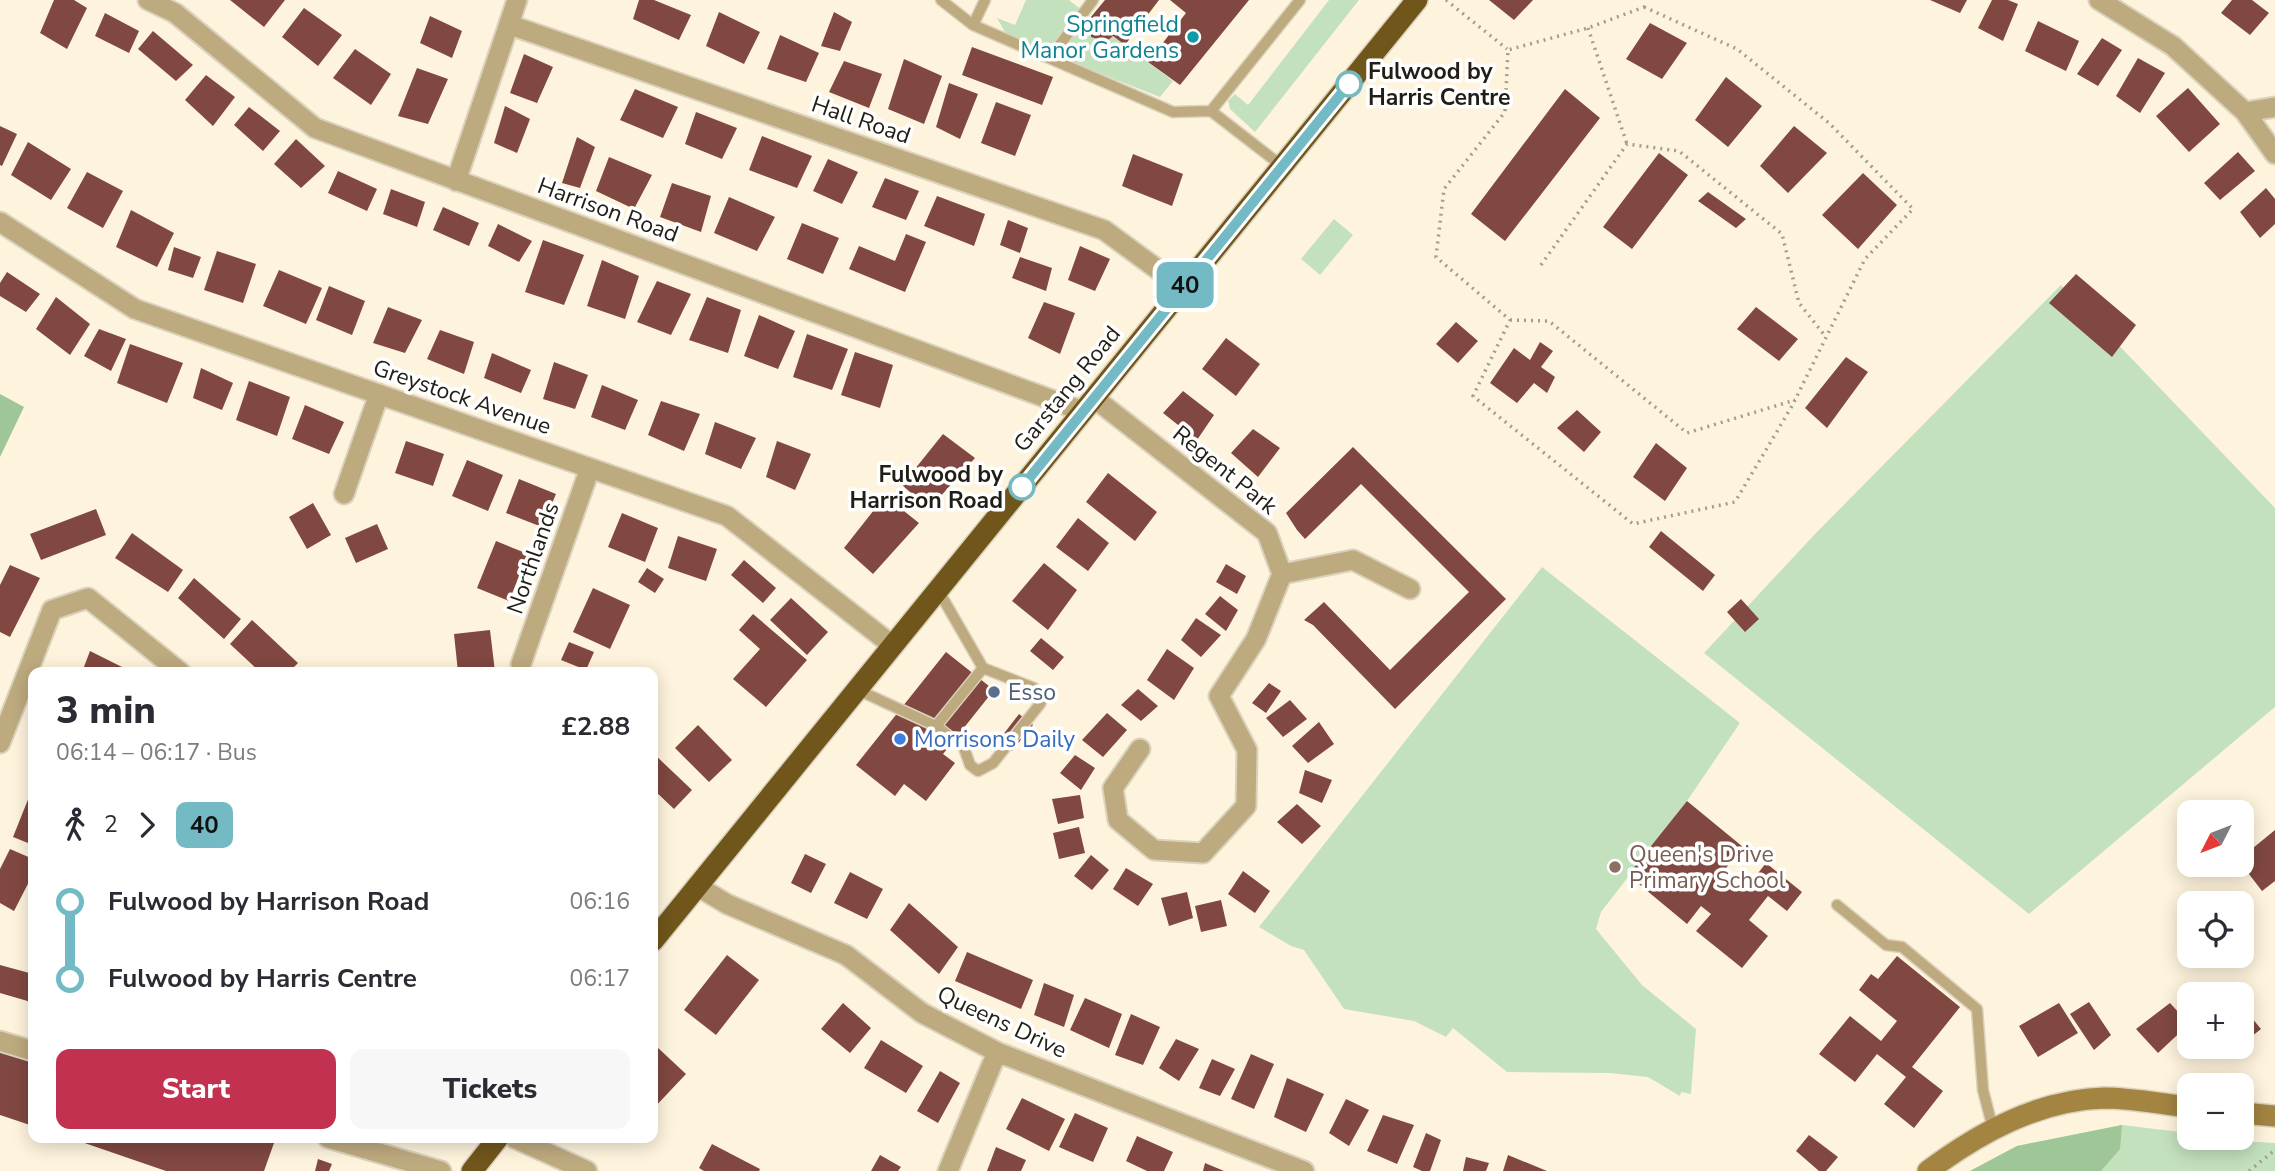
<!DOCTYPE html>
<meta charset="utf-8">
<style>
body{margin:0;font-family:"Nunito Sans",sans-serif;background:#f7f7f7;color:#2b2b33;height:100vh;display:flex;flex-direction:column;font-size:26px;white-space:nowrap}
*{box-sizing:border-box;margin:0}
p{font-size:23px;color:#7c7c81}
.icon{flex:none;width:38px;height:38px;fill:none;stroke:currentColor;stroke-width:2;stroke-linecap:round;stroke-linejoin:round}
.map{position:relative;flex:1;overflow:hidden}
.panel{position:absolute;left:28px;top:667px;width:630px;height:476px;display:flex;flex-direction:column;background:#fff;border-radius:14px;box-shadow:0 4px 18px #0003}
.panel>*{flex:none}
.badge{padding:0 14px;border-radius:10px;font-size:24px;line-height:46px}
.needle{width:46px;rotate:228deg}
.controls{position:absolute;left:2177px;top:800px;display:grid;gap:14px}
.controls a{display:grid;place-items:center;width:77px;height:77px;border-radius:14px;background:#fff;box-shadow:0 4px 18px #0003;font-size:35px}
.map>.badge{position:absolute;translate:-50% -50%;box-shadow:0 0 0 4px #fff}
.legs{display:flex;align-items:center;gap:10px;height:77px;padding:0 28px;font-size:23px}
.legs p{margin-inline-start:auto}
.overview{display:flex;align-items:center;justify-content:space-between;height:119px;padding:0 28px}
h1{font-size:38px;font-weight:800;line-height:52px}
.primary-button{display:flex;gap:14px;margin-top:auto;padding:14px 28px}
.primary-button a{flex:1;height:80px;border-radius:14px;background:#c2314f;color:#fff;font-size:28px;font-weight:800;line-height:80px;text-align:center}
.primary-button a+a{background:#f7f7f7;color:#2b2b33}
ul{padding:0 28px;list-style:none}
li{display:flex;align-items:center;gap:24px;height:77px;font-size:26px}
li i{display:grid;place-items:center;width:10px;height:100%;margin:0 9px;background:currentColor}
li i::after{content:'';width:18px;height:18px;margin:-9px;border:5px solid;border-radius:50%;background:#fff}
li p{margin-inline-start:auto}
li:first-child i{background:linear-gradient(#0000 50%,currentColor 0)}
li:last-child i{background:linear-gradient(currentColor 50%,#0000 0)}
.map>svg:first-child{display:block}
</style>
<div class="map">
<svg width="2275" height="1171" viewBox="0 0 2275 1171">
<rect width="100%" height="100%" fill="#fef4dd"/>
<!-- green -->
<path fill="#c4e1be" d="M1026,0h43l10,8 -32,44 -41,-18 -9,-16 18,7z
M1329,0h30l-104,132 -25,-23 -2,-8 7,-7 13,11z
M1083,23l14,19h9l7,-6 60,45 -13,16 -102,-40z
M1334,219l19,16 -33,40 -19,-16z
M2061,285l214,223v199l-246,207 -325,-261 113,-121z
M1542,567l198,156 -53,78 -86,111 -5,17 46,56 54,44 -5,65 -10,-2 -1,4 -32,-19 -39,-4 -102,-1 -54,-44 -7,9 -32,-16 -70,-12 -40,-59 -13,-4 -32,-19z
M2122,1125l67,8v5l86,5v28h-305l47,-25z"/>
<!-- forest -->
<path fill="#9ec696" d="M0,394l24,13 -24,50z
M2122,1125l-2,24 -19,22h-131l47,-25z"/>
<!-- building -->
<path fill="#804841" d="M54,0h20l13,8 -20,41 -27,-16z
M230,0h55l-21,27z
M639,0h15l37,15 -12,25 -46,-21z
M1105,0h54l-34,45 -12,-9 -7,6 -15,-5 -1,-19z
M1170,0h79l-69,85 -32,-23 38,-49z
M1489,0h44l-19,20z
M1930,0h37l-7,13z
M1992,0h16l10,4 -15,37 -25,-13z
M2232,0h20l17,13 -19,22 -29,-22z
M304,8l38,27 -24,31 -36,-29z
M719,12l41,20 -16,32 -38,-18z
M834,12l18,10 -12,29 -19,-5z
M105,13l34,18 -10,22 -34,-17z
M430,16l32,15 -10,27 -32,-15z
M2038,21l41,20 -13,30 -41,-20z
M1650,23l37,20 -25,36 -36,-20z
M153,31l40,34 -17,16 -38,-32z
M780,35l39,18 -13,29 -39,-13z
M2102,38l20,12 -24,36 -21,-12z
M972,47l81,30 -11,28 -80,-30z
M355,49l36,25 -20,31 -38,-27z
M524,54l29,13 -16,36 -27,-10z
M2138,58l27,15 -25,40 -24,-17z
M904,59l38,17 -18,48 -36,-15z
M844,61l38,13 -13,34 -40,-16z
M417,68l31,11 -20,45 -30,-8z
M206,75l29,22 -22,29 -28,-26z
M1726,77l36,29 -34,41 -33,-27z
M949,83l29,11 -18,45 -24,-12z
M2188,88l32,36 -31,28 -33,-36z
M635,89l43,18 -15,31 -43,-18z
M1565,89l35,29 -95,123 -34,-27z
M996,102l35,13 -16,41 -34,-13z
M505,106l25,13 -13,34 -23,-10z
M249,107l31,24 -17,20 -29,-26z
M696,112l41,16 -15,31 -37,-15z
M0,126l17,8 -15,32 -2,-1z
M1794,126l33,27 -39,40 -28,-27z
M762,136l50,20 -15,32 -48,-18z
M577,137l18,10 -15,41 -18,-5z
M296,139l29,27 -24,22 -27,-24z
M28,142l43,27 -20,31 -40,-25z
M2238,152l17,19 -35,29 -16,-17z
M1659,153l29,22 -56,74 -29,-22z
M1133,154l50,20 -11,32 -50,-20z
M609,157l43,18 -18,34 -38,-18z
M828,159l30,13 -16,32 -29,-13z
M338,171l39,18 -10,22 -39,-18z
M87,172l36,19 -20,37 -36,-20z
M1863,173l34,32 -39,44 -36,-34z
M885,178l34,13 -13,29 -34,-13z
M672,183l39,13 -10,36 -41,-15z
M2266,188l9,11v25l-15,14 -20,-26z
M391,189l34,13 -8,25 -34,-13z
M1708,192l38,27 -10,9 -38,-27z
M937,196l48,18 -11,32 -50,-20z
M729,197l46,20 -18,34 -43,-18z
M443,207l36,16 -10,23 -36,-16z
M131,210l43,23 -17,34 -41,-20z
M1008,220l20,8 -8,25 -20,-8z
M802,223l37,15 -16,36 -36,-15z
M498,224l34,17 -13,21 -31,-16z
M906,234l20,8 -21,50 -56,-23 10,-23 36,15z
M543,240l41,15 -20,50 -39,-13z
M1080,246l30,13 -15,32 -27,-11z
M174,247l27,10 -8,21 -25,-8z
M217,251l39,13 -13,39 -39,-13z
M1020,257l32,11 -6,23 -34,-13z
M602,260l37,16 -14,43 -38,-13z
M279,270l43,18 -16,36 -43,-18z
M7,272l33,22 -14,18 -26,-16v-13z
M2076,274l60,51 -24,32 -63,-54z
M657,281l34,13 -20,41 -34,-13z
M329,286l36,15 -13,34 -36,-15z
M56,297l34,27 -20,31 -34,-26z
M707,297l34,13 -13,43 -39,-13z
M1044,302l31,11 -15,41 -32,-16z
M388,307l34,13 -17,33 -32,-10z
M1756,307l42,32 -19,22 -42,-32z
M759,315l36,16 -17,38 -34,-13z
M1456,322l22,19 -20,22 -22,-19z
M99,329l27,10 -15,32 -27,-15z
M440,330l34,12 -10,32 -37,-15z
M807,334l41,15 -16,41 -39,-13z
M1226,338l34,26 -24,32 -34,-27z
M1540,342l13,9 -12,16 14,10 -8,16 -13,-10 -17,20 -27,-20 24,-35 16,12z
M130,344l53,19 -16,40 -50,-20z
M855,352l38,13 -13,43 -39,-13z
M492,353l39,17 -10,23 -37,-15z
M1846,357l22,15 -41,56 -22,-20z
M554,362l34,13 -13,34 -32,-10z
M201,368l32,15 -11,27 -29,-12z
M249,381l41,16 -13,39 -41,-16z
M602,385l36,15 -13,30 -34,-13z
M1183,391l31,24 -17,25 -34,-27z
M661,401l39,13 -16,37 -36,-16z
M305,405l39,17 -15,32 -37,-15z
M1577,410l24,22 -17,20 -27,-24z
M715,422l41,16 -15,31 -36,-15z
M1253,429l27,19 -22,29 -27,-24z
M943,434l32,24 -46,51 -27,-24z
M406,441l38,13 -11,32 -38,-13z
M777,441l34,13 -16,36 -29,-13z
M1656,443l31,25 -22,33 -32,-24z
M1353,447l153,152 -111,110 -82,-84 -9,-5 20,-18 66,68 79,-78 -108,-108 -56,55 -8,-9 -11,-17z
M467,460l36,15 -15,36 -36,-15z
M1108,473l49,39 -22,29 -49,-39z
M519,479l37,15 -14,33 -36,-14z
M885,496l34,27 -46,51 -29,-26z
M313,503l18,32 -24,14 -18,-32z
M96,509l10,26 -65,25 -11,-26z
M622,513l36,15 -13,34 -37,-15z
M1078,518l31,25 -21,28 -32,-24z
M377,524l11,25 -32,14 -11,-25z
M1661,531l54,44 -12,16 -54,-44z
M132,533l51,37 -15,22 -53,-34z
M678,536l39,13 -11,32 -38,-13z
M496,541l32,13 -19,47 -32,-13z
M744,560l32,28 -13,15 -32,-28z
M1044,563l33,27 -29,40 -36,-29z
M1226,564l20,12 -9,18 -21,-12z
M10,565l30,13 -30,59 -10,-5v-47z
M647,568l17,11 -9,14 -17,-11z
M194,578l47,41 -17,20 -46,-41z
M593,588l37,17 -20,44 -37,-17z
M1220,596l18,14 -12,21 -21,-17z
M791,598l37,34 -21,23 -37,-35z
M1741,599l18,20 -14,13 -18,-20z
M753,614l54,46 -41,47 -33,-28 27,-30 -21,-19z
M1196,618l25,17 -20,22 -20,-17z
M252,620l46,43 -9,9h-29l-30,-28z
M490,630l5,42h-37l-4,-38z
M1041,638l23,19 -11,13 -23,-19z
M569,642l25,10 -8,18 -25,-10z
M1167,649l27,19 -20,32 -27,-20z
M90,651l42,21h-50z
M946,652l48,38 -51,64 12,9 -29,38 -22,-17 -9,12 -39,-31z
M1269,683l12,8 -15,22 -14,-10z
M1138,689l20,17 -17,15 -20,-16z
M1290,700l17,19 -24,18 -17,-19z
M1107,713l20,17 -24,27 -21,-17z
M1019,714l14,11 -21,26 -13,-11z
M1319,722l15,22 -26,19 -16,-17z
M698,725l34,35 -23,22 -34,-34z
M653,753l39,37 -18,19 -21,-20z
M1075,755l20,13 -14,22 -21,-17z
M1305,770l27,10 -10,23 -23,-10z
M33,787v58l-20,-8z
M1080,795l4,23 -26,6 -6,-25z
M1687,801l56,46 -21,26 22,18 22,-28 36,29 -15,19 -19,-15 -19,24 19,16 -26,32 -46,-37 15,-17 -10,-8 -14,18 -59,-49z
M1297,804l24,22 -19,18 -25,-22z
M1079,827l6,26 -26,6 -6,-26z
M2275,830v51l-13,10 -20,-26v-8z
M10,849l23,10v15l-19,37 -14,-8v-34z
M805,854l21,10 -15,29 -20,-10z
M1091,855l18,15 -17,20 -18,-14z
M1126,868l27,16 -15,22 -25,-17z
M1243,871l27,20 -15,22 -27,-19z
M850,872l33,17 -16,30 -33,-16z
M1187,892l6,26 -24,8 -8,-28z
M1221,900l6,26 -26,6 -6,-26z
M909,903l49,44 -19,27 -49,-44z
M967,952l66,28 -12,29 -66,-28z
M727,955l32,25 -43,55 -32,-25z
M1897,956l63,51 -48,60 31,24 -29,37 -30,-24 22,-27 -29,-23 -22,28 -36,-28 31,-38 31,25 16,-20 -38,-31 12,-16 7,5z
M0,965l33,9 -2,28 -31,-9z
M1044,983l30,12 -10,32 -30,-12z
M1085,998l37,16 -13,34 -39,-18z
M2089,1002l22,33 -17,15 -24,-36z
M843,1003l28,25 -21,25 -29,-24z
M2059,1003l19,30 -40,24 -19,-31z
M2170,1003l19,21 -31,29 -22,-24z
M2242,1006l19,23 -19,15z
M1131,1014l29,13 -17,38 -28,-10z
M1176,1039l23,10 -20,32 -20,-13z
M881,1040l42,26 -17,27 -42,-25z
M2216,1046h23l-14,12z
M657,1047l29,27 -33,35v-58z
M0,1048l33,12v66l-33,-11z
M1251,1054l23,10 -20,45 -23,-10z
M1212,1059l23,10 -15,27 -21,-8z
M940,1071l20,12 -22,40 -21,-12z
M1287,1078l37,16 -18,38 -32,-15z
M1022,1098l43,21 -16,32 -43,-22z
M1346,1099l23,11 -20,36 -20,-13z
M1075,1113l33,15 -15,34 -34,-15z
M1383,1115l31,10 -17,39 -30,-13z
M1426,1133l15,7 -11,31h-8l-9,-4z
M1809,1135l29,22 -12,14h-7l-23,-20z
M1137,1136l36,16 -9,19h-17l-21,-10z
M70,1138h189l15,5 -10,28h-98z
M712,1144l48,25 -1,2h-55l-5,-3z
M996,1147l30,13 -5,11h-34z
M880,1155l21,12 -3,4h-27z
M1508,1155l39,16h-44z
M1466,1157l23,6 -3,8h-23z
M318,1159l14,5 -3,7h-14z
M1205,1163l19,8h-21z"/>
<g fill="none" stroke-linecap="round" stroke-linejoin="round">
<!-- lane casing -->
<g stroke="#dbd2bd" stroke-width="13">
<path id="lane" d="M941,0l32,25
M985,0l-12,25 200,87 38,-1 71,55
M1050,58l43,-58
M1211,111l89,-111
M858,690l78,36 47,-58 -45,-78
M936,726l28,22 6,17 8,6 15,-8 47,-59 3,-7 -9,-9 -51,-20
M1837,905l49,40 16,2 75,62 6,81 10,39"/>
</g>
<!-- street casing -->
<g stroke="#dbd2bd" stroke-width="23">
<path id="street" d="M148,0l27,13 140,115 767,283
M2099,0l74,46 72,66 30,42
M510,25l594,205 79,58
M2245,112l30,-5
M456,181l61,-181
M0,222l135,87 592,207 165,129
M1094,398l173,135 15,41 -26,65 -37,57 28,54 -1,56 -43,47 -49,-3 -36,-30 -5,-32 27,-39
M344,494l35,-100
M1282,574l71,-14 57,29
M521,664l69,-196
M0,743l52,-133 36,-12 92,74
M697,886l30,18 119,51 76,58 75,39 307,119
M0,1041l33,10
M328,1138l113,33
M514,1138l73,33
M948,1171l49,-119"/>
</g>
<!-- secondary casing -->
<g stroke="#dbd2bd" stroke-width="24">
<path id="secondary" d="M2242,1113l33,3
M1928,1171c51,-38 110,-71 176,-73 28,0 57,6 85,9"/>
</g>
<!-- highway casing -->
<g stroke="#dbd2bd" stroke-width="24">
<path id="highway" d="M653,941l764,-941
M472,1171l26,-33"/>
</g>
<!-- path -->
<path stroke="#a49d8c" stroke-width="3.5" stroke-dasharray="2 5" stroke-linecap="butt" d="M1446,0l61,49
M1644,7l93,42 92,74 84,86 -48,50 -73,147 -57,96 -102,22 -160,-128 37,-76 -74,-63 8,-68 61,-77 3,-62 80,-22z
M1588,28l39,116
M1541,265l86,-121 52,7 103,83 17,69 27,34
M1510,320l39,1 138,112 108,-33
M2249,1171l26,-21"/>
<!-- lane -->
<use href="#lane" stroke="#beaa7f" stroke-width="10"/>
<!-- street -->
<use href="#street" stroke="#beaa7f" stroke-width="19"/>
<!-- secondary -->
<use href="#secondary" stroke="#a38441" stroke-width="21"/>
<!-- highway -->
<use href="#highway" stroke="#70561b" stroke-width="21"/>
</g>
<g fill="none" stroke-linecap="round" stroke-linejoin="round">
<!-- line-1 casing -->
<g stroke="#fff" stroke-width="16">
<path id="line-1" d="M1022,487l327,-403"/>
</g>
<!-- line-1 -->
<use href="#line-1" stroke="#73bac5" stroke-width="10"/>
</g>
<!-- markers -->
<circle fill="#0f9aa8" stroke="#fff" stroke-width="2.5" cx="1193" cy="37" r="7"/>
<g fill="#fff" stroke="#73bac5" stroke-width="3.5">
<circle cx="1349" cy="84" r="12"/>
<circle cx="1022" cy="487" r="12"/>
</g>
<circle fill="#5c6f8a" stroke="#fff" stroke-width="2.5" cx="994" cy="692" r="7"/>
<circle fill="#3f7fe0" stroke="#fff" stroke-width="2.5" cx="900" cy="739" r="7"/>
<circle fill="#8d6e63" stroke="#fff" stroke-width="2.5" cx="1615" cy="867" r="7"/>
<g text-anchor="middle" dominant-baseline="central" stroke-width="7" stroke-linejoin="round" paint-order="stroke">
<!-- culture labels -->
<g font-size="23" fill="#0d838f" stroke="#fff" text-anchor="end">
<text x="1179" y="24">Springfield<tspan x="1179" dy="26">Manor Gardens</tspan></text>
</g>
<!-- stop labels -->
<g font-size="23" font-weight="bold" fill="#211e15" stroke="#fff" text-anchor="start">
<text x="1368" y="71">Fulwood by<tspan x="1368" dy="26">Harris Centre</tspan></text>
<text x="1003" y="474" text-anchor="end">Fulwood by<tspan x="1003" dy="26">Harrison Road</tspan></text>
</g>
<!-- street labels -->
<g font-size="23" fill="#211e15" stroke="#fff">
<text transform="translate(861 120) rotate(19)">Hall Road</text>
<text transform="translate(608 210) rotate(20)">Harrison Road</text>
<text transform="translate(1067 389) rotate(-51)">Garstang Road</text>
<text transform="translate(462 397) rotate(19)">Greystock Avenue</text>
<text transform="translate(1225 470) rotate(39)">Regent Park</text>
<text transform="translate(533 558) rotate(-71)">Northlands</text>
<text transform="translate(1002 1022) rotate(25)">Queens Drive</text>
</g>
<!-- service labels -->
<g font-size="23" fill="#4e5e75" stroke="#fff" text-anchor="start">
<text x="1008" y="692">Esso</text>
</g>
<!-- shop labels -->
<g font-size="23" fill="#366cbe" stroke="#fff" text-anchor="start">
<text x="914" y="739">Morrisons Daily</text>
</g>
<!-- education labels -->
<g font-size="23" fill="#785e54" stroke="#fff" text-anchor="start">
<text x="1629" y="854">Queen's Drive<tspan x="1629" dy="26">Primary School</tspan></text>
</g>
</g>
</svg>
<div class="controls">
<a><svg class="needle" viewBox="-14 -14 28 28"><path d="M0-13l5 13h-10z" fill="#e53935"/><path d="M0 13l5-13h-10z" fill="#7c7c81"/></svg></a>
<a><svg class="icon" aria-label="locate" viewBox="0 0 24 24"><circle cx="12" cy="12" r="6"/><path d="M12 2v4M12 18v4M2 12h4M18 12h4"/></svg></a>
<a>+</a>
<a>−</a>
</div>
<b class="badge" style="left:1185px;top:285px;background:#73bac5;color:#111">40</b>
<section class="panel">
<div class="overview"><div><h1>3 min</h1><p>06:14 – 06:17 · Bus</p></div><b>£2.88</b></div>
<div class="legs"><svg class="icon" aria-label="walk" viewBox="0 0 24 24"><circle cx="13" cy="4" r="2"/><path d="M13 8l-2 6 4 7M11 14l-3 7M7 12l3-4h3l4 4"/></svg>2<svg class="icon" aria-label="forward" viewBox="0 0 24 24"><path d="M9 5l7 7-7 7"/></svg><b class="badge" style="background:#73bac5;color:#111">40</b></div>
<ul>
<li><i style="color:#73bac5"></i><b>Fulwood by Harrison Road</b><p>06:16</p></li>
<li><i style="color:#73bac5"></i><b>Fulwood by Harris Centre</b><p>06:17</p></li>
</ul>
<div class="primary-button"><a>Start</a><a>Tickets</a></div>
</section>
</div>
